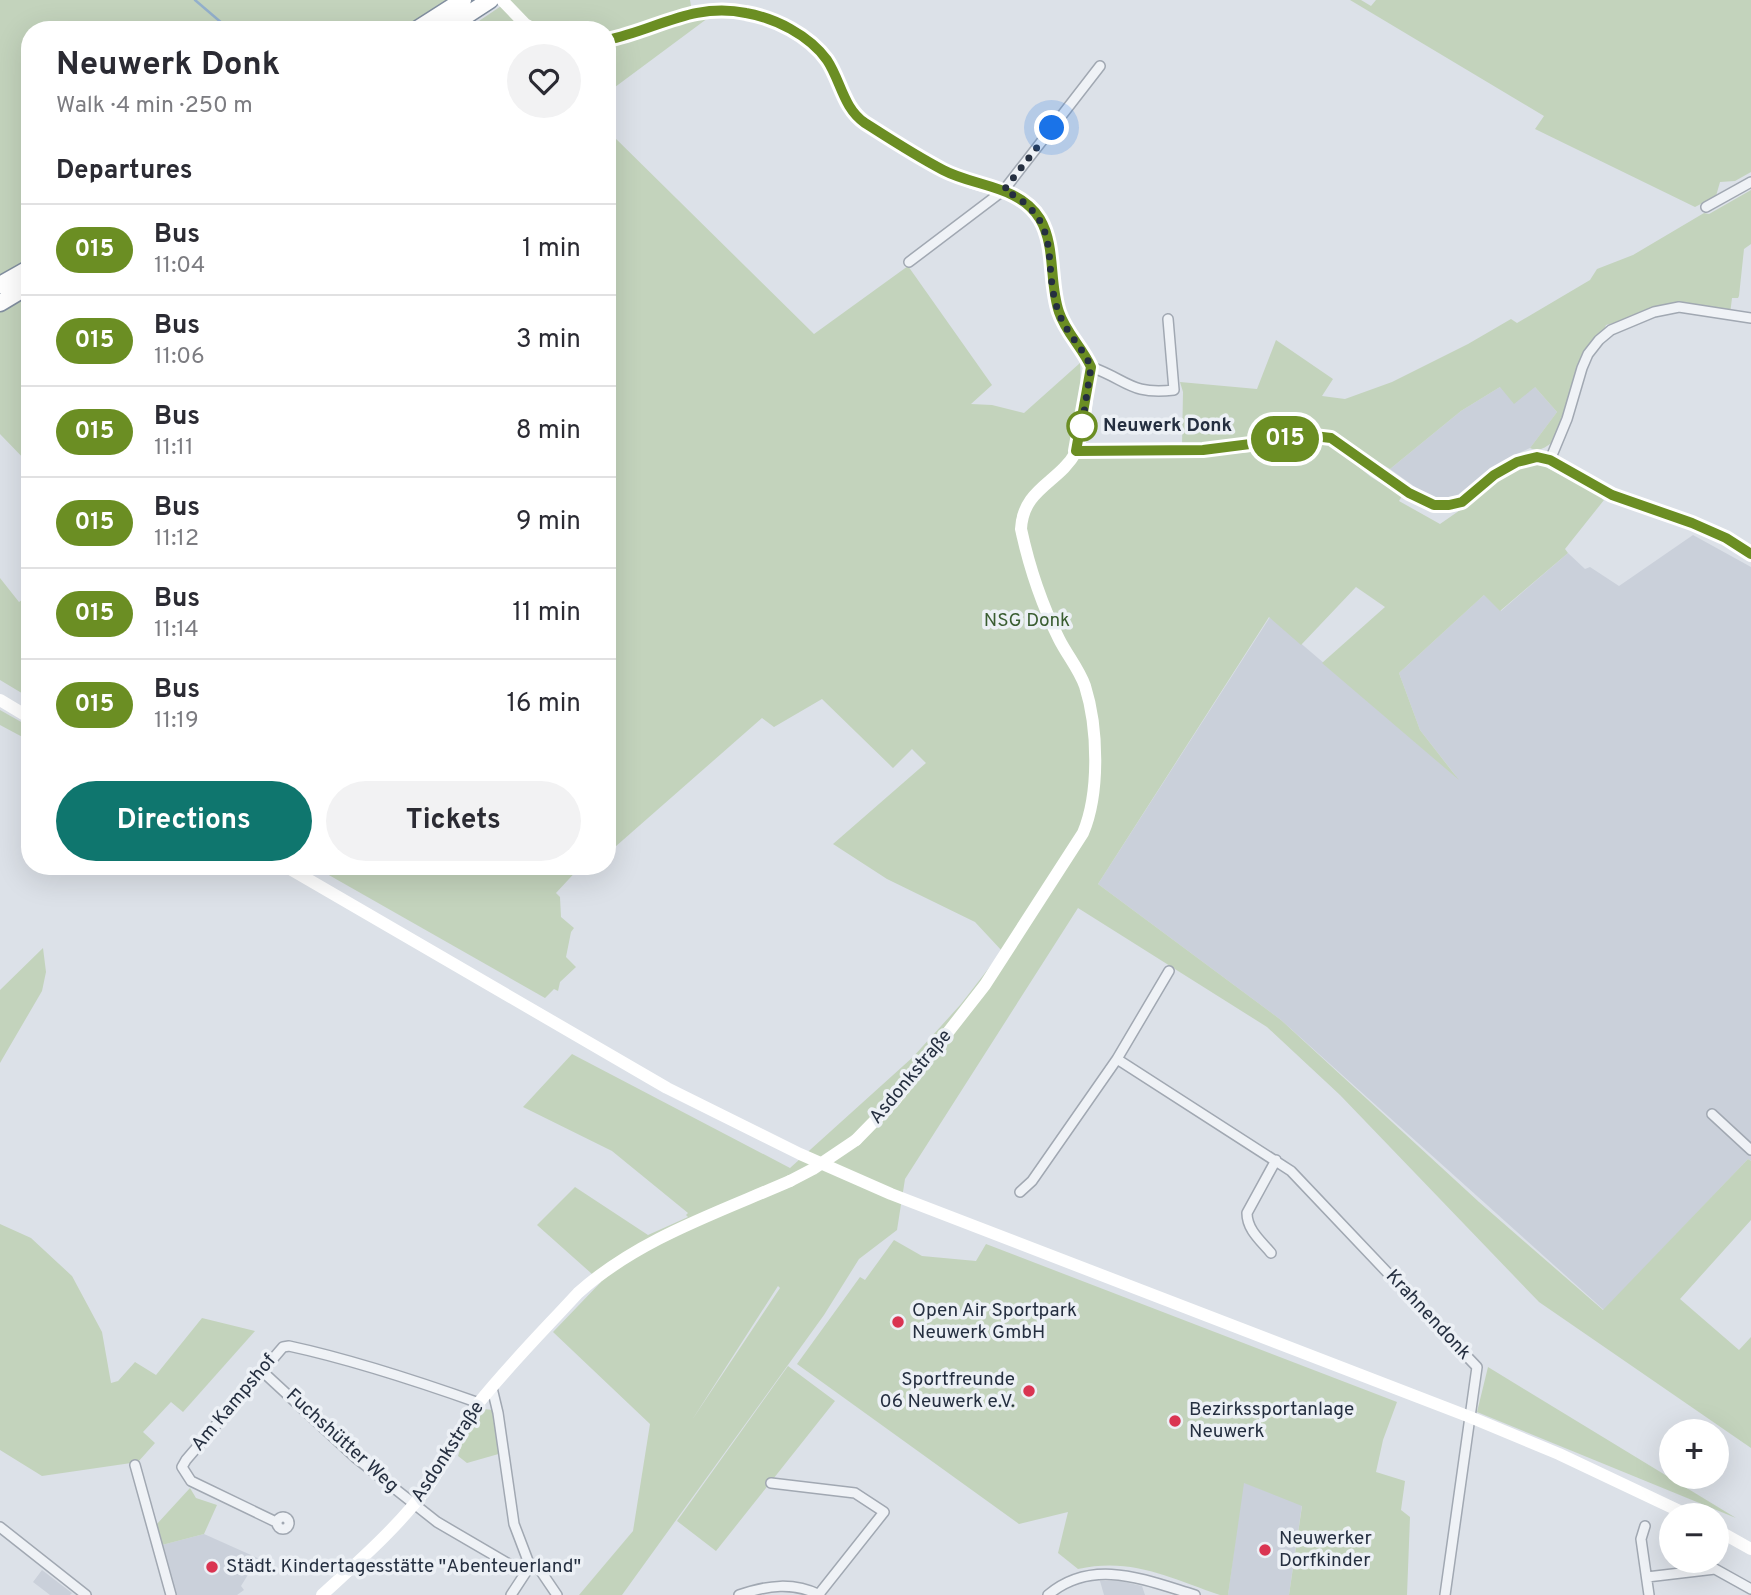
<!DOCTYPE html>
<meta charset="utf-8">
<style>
body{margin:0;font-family:Overpass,sans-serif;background:#f2f2f3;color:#2b2b33;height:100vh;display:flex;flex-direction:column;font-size:26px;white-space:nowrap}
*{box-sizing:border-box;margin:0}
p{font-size:23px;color:#7c7c81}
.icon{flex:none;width:38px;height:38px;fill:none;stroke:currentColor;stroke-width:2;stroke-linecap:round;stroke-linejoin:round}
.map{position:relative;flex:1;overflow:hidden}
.details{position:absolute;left:21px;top:21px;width:595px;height:854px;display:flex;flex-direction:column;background:#fff;border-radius:28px;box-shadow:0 7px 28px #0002}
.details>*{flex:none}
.badge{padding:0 14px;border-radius:23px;font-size:24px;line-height:46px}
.fabs{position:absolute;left:1659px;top:1419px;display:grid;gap:14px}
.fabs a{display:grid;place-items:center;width:70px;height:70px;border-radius:50%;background:#fff;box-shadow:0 7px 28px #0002;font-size:35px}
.you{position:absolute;width:35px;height:35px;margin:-18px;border:5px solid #fff;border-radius:50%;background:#1a73e8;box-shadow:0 0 0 10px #1a73e833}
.map>.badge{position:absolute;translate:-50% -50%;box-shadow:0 0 0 4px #fff}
h2{padding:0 35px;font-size:26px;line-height:63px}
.round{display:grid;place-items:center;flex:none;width:74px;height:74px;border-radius:37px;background:#f2f2f3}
.headline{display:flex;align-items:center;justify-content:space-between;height:119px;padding:0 35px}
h1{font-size:33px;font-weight:700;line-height:52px}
.primary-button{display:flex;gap:14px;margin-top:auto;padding:14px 35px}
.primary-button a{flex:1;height:80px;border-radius:42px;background:#0f766e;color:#fff;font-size:28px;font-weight:700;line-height:80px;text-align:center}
.primary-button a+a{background:#f2f2f3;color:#2b2b33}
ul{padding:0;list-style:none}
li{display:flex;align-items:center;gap:21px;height:91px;padding:0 35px;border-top:2px solid #e1e1e2}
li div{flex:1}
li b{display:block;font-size:26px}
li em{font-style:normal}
li .badge{min-width:77px;font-weight:700;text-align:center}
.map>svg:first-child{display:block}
</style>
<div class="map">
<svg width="1751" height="1595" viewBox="0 0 1751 1595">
<rect width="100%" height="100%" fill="#dce1e8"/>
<!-- built -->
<path fill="#cad0da" d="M1500,387h35l22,25 -27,36 -15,7 -51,41 -8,4h-16l-11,-3 -39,-28 71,-58z
M1693,535l58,32v594l-3,-2 -144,151 -323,-290 -183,-136 172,-267 186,159 -36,-46 -21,-57 86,-79 16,17 67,-58 17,16 5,-2 29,19z
M1243,1482l59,23 -13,90h-61z
M204,1534l58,26 -13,13 -8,13 3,4 -7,5h-61l-14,-50z
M42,1570l30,23 -2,2h-20l-17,-13z
M1100,1581h20l22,5 3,9h-41z"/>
<!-- green -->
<path fill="#c3d3bc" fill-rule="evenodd" d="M0,0h454l24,30h-448v435l-30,-31z
M510,0h180l1,6 17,12 -101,75v-63h-122l-6,-9z
M1350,0h11l10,6 5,-6h375v172l-16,9 -15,1 -4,14 -21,11 -160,-78 9,-13z
M607,130l207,204 94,-68 84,119 -21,19 21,1 32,8 56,-50c3,31 -8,61 -11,92l58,2 118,-5 83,-10 43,35 31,19 -3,5 41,23 26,-18 47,-38 23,-6 67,35 -1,2 2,1 -39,49 3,4 -68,58 -16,-16 -85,78 21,57 39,50 -137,-117 63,-56 -29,-20 -55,58 -32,-28 -171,267 183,136 198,182 124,108 145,-151 3,2v59l-71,79 59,51 12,-13v111l-212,-146 -199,-207 -73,-68 -189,-119 -173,271 -8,51 -38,29 -35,56 -202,280h-43l54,-64 17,-107 -97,-92 48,-50 -64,-57 38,-38 73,48 40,-18 -2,-2 2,-2 -76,-62 -89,-44 49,-53 218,114 123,-111 48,-53 41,-53 -27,-29 -88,-43 -54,-35 93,-81 -14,-14 -19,19 -71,-69 -48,28 -12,-9 -147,129 -8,-4zM778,1286l2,2 -88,132z
M1751,190v54l-7,5 -5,47 -1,2h-6l-2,16 -48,-9 -76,20 -2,5 -11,14 -40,98c-9,6 -13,10 -23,6l27,-36 -22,-25 -21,17 -14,-17 -39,24 -71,58 -60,-36h-35l-90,13h-23l1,-54 -3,-10 77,7 19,-49 57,39 -11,17 23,3 47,-17 76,-38 43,-25 6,4 73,-43 7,-11 36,-14 71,-42 5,1z
M0,578l19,24 3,-2 8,4v94l-30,-18z
M0,710l30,17v14l-30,-16z
M313,866h268l-25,27 4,4 1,20 13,11 -3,4 -5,25 10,10 -16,15 -2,9 -4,-2 -9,9z
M43,948l3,24 -4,19 -42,72v-73z
M0,1224l31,14 41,38 30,56 9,51 7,-2 17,-19 21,13 46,-57 53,13 -72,81 -12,-10 -28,30 12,11 -17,19 -96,14 -42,-26z
M894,1240l28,16 54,5 10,-17 411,158 -14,38 -7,32 29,9 -4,29 9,7 -3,78h-118l13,-89 -58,-23 -16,112h-8c-50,-17 -88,-38 -142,-26l-20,-16 10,-41 -49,12 -222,-160 63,-87 5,3z
M788,1366l47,35 -119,150 -39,-30z
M1488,1367l248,151 -259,-106z
M484,1409l9,1 9,43 -35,10 -9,-7 5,-16z
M190,1488l6,10 21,7 -13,29 -42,11 -6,-20z"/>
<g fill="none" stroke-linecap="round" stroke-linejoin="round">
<!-- stream -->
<path stroke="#93b0cc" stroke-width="2.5" d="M195,0l35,30"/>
<!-- street casing -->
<g stroke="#a1a8b2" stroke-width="12">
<path id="street" d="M1706,207l45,-25
M909,262l95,-72 96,-124
M1091,367c37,13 39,28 83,23l-6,-71
M1550,460l17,-41 15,-51 6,-14 11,-14 12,-10 43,-18 25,-5 72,11
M1117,1059l174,112 186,196 -32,228
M1712,1114l39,36
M1020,1192l12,-11 85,-122 52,-88
M1271,1253c-10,-12 -24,-23 -24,-40l29,-53
M263,1372l93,86 81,64 77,45 16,-1 10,4 17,25
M492,1388l6,25 16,111 16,42 -19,29
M135,1465l36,130
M771,1483l84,10 29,19 -65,82
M277 1523a6 6 0 1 1 12 0a6 6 0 1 1-12 0Z
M276,1522l-85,-41 -9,-14 4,-7 97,-113 6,-1c65,14 128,35 190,57
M1645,1526l-4,13 8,56
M0,1527l86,68
M1647,1577l68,-8 36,20
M739,1595c29,-10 54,-13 81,0
M1048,1595c45,-38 97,-15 147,0"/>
</g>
<!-- highway casing -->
<g stroke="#828fa0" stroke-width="19">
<path id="highway" d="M416,30l47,-30
M444,30l46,-30
M0,285l30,-17
M0,303l30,-18"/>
</g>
<!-- street -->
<use href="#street" stroke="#eff2f6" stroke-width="9"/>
<!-- secondary -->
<path stroke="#fff" stroke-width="12" d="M502,0l23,24 11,6
M607,40c49,-10 86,-38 139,-27 29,6 63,22 81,47 14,21 16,48 38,63 25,16 51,33 78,47 7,4 16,8 24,11 29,12 53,6 73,38 16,27 9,64 19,93 7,21 24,35 32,55 -4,22 -5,66 -15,85 -17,31 -53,36 -55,77 8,37 21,76 38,110 8,16 20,30 26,47 13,41 15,107 -2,147l-98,152 -90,115 -39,40
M1076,451l127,-1 47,-4 65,-10 16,2 78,55 25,12h15l13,-3 32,-26 23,-14 20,-5 13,3 62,35 80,28 34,15 25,16
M0,700l30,18
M285,866l382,222 133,66 91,40 579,223 89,37 131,62
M1717,1530l34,19
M322,1595c37,-34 75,-67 105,-107 19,-26 31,-57 50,-83 31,-39 67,-75 101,-112 60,-54 139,-80 212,-112"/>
<!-- highway -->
<use href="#highway" stroke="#fff" stroke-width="16"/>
<!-- secondary-bridge -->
<path stroke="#fff" stroke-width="12" d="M790,1181l23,-12 43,-29"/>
</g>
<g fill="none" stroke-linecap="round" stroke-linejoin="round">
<!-- line casing -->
<g stroke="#fff" stroke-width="16">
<path id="line" d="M607,40c49,-10 86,-38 139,-27 29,5 63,22 81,47 14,21 16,48 38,63 25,16 51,33 78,47 32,17 76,15 97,49 16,27 9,64 19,93 7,21 23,35 32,55l-15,84 127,-1 111,-14 17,2 78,55 25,12h15l13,-3 32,-27 23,-13 20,-5 13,3 62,35 80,28 34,15 25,16"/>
</g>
<!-- line -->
<use href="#line" stroke="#6b8e23" stroke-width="10"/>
<!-- walk -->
<path stroke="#252f40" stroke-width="7" stroke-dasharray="0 12.6" d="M1052,128l-48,62c64,32 35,75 56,126 8,19 23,32 31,51l-9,59"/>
</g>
<!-- markers -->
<circle fill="#fff" stroke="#6b8e23" stroke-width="3.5" cx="1082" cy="426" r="14"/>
<g fill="#da3451" stroke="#ecf0f5" stroke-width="2.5">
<circle cx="898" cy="1322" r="7"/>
<circle cx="1029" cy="1391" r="7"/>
<circle cx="1175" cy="1421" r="7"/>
<circle cx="1265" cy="1550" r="7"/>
<circle cx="212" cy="1567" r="7"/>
</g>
<g text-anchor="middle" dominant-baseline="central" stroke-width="7" stroke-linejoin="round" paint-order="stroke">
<!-- stop labels -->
<g font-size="19" font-weight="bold" fill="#252f40" stroke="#ecf0f5" text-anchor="start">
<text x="1103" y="426">Neuwerk Donk</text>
</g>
<!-- park labels -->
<g font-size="19" fill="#3a5d31" stroke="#ecf0f5">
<text x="1027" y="621">NSG Donk</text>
</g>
<!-- street labels -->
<g font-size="19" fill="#252f40" stroke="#ecf0f5">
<text transform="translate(911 1077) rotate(-50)">Asdonkstraße</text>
<text transform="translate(1428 1315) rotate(47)">Krahnendonk</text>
<text transform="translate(234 1403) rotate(-50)">Am Kampshof</text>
<text transform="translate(342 1441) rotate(42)">Fuchshütter Weg</text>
<text transform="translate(448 1452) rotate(-57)">Asdonkstraße</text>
</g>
<!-- poi labels -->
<g font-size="19" fill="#252f40" stroke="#ecf0f5" text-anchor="start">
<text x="912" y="1311">Open Air Sportpark<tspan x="912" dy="22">Neuwerk GmbH</tspan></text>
<text x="1015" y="1380" text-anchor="end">Sportfreunde<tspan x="1015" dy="22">06 Neuwerk e.V.</tspan></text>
<text x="1189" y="1410">Bezirkssportanlage<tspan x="1189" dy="22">Neuwerk</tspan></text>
<text x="1279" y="1539">Neuwerker<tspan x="1279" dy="22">Dorfkinder</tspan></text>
<text x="226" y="1567">Städt. Kindertagesstätte "Abenteuerland"</text>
</g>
</g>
</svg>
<div class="fabs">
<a>+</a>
<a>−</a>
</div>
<div class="you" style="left:1052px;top:128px"></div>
<b class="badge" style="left:1285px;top:439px;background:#6b8e23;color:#fff">015</b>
<section class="details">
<div class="headline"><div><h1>Neuwerk Donk</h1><p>Walk · 4 min · 250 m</p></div><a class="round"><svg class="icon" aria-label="heart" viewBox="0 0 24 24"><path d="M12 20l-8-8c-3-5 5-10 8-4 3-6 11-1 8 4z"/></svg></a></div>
<h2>Departures</h2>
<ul>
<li><span class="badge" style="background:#6b8e23;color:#fff">015</span><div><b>Bus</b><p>11:04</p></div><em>1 min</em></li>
<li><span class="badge" style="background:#6b8e23;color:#fff">015</span><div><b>Bus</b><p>11:06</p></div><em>3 min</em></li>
<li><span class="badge" style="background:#6b8e23;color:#fff">015</span><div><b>Bus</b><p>11:11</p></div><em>8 min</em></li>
<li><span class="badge" style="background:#6b8e23;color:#fff">015</span><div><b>Bus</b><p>11:12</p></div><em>9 min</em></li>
<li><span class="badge" style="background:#6b8e23;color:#fff">015</span><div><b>Bus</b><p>11:14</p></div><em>11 min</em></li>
<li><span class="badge" style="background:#6b8e23;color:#fff">015</span><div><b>Bus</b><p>11:19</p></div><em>16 min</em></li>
</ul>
<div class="primary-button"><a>Directions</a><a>Tickets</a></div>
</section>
</div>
